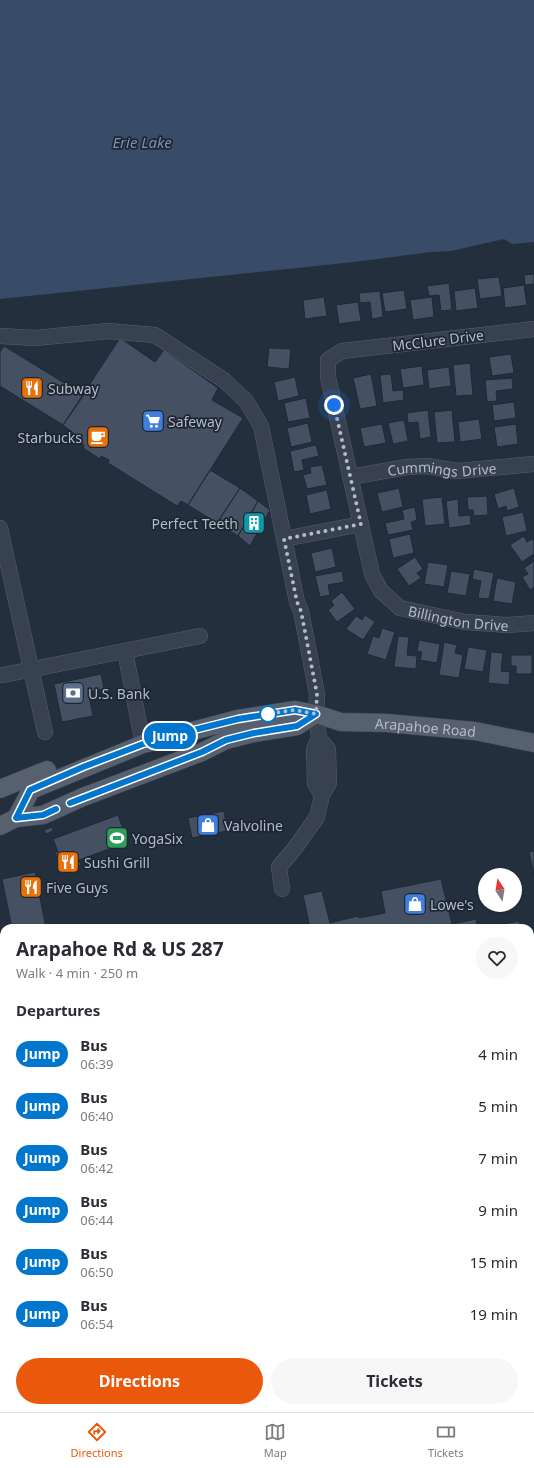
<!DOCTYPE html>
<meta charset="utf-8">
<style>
body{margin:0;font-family:"Noto Sans",sans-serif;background:#f7f7f7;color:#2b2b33;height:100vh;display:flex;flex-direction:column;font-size:15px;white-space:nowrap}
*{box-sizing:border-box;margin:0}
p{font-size:13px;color:#7c7c81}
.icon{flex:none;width:22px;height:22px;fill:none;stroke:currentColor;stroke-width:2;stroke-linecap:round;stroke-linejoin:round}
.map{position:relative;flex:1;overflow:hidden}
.panel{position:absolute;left:0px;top:924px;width:534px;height:488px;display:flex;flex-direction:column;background:#fff;border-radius:12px 12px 0 0;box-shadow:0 1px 3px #0004}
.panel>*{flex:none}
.badge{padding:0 8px;border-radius:13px;font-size:14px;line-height:26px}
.needle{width:26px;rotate:348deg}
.controls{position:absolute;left:478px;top:868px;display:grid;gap:8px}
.controls a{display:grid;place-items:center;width:44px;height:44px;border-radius:50%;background:#fff;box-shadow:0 1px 3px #0004;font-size:20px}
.you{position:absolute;width:20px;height:20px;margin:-10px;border:3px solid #fff;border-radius:50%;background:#1a73e8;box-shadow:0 0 0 6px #1a73e833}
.map>.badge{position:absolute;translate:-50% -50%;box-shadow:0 0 0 2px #fff}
h2{padding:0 16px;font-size:15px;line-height:36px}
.round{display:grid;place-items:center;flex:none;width:42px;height:42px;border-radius:21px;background:#f7f7f7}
.overview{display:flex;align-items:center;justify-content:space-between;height:68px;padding:0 16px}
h1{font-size:19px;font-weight:700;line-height:30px}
.primary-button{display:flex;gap:8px;margin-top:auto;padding:8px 16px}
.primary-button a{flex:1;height:46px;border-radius:24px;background:#ea580c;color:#fff;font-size:16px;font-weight:700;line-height:46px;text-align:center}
.primary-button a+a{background:#f7f7f7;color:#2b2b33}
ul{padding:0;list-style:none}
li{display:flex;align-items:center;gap:12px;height:52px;padding:0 16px}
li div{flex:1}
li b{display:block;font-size:15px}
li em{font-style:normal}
li .badge{min-width:44px;font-weight:700;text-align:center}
.dock{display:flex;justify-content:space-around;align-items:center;height:56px;border-top:1px solid #e1e1e2;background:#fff;font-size:11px;color:#7c7c81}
.dock a{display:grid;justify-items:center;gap:2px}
.dock .current{color:#ea580c}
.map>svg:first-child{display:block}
</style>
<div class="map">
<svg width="534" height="1412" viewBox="0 0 534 1412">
<rect width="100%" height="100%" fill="#242f3e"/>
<!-- water -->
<path fill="#394c67" d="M0,0h534v242l-22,2 -8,-5 -53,12 -20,1 -77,10 -354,37z"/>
<!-- building -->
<path fill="#455162" stroke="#1f2835" d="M534,274v10l-9,1 -1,-10z
M499,277l3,19 -22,3 -3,-20z
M449,283l3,27 -11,1 -2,-16 -10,1 -2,-10z
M524,285l3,20 -22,3 -2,-20z
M475,288l3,20 -22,3 -2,-20z
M404,290l3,19 -22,3 -3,-19z
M380,291l3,26 -11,2 -2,-17 -10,1 -1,-10z
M324,297l3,19 -22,3 -2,-19z
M432,297l2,20 -21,3 -3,-20z
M358,302l3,19 -22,3 -3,-19z
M120,338l35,24 9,-12 54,38 -6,12 31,18 -55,87 -7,-4 -4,5 -69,-43 1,-3 -8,-4 -1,3 -17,-11 1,-3 -8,-6 1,-3 -14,-11z
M4,346l80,49 -21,30 -63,-39v-34z
M269,348l22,1 -2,20 -22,-2z
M511,354l3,19 -22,3 -3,-19z
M470,363l3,32 -17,1 -3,-31z
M422,366l2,19 -21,3 -3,-19z
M449,367l2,19 -22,3 -2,-19z
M371,374l6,32 -17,3 -7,-31z
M391,374l2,17 10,-1 1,10 -21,3 -3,-28z
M295,377l4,19 -21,5 -4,-19z
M512,378l1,11 -17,2 1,10 -10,1 -2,-22z
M306,398l4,20 -22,4 -4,-19z
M514,402l2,16 -22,3 -2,-16z
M428,410l3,27 -11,2 -2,-17 -10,1 -1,-10z
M452,410l3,32 -18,1 -3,-31z
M479,419l3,20 -22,3 -2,-20z
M404,420l4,21 -15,3 -5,-21z
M308,423l4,19 -21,5 -4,-19z
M382,424l4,19 -22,4 -4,-19z
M516,424l2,20 -21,3 -3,-20z
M316,445l3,11 -17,4 2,10 -10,2 -4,-21z
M322,465l5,20 -20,4 -4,-14 8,-2 -1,-6z
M210,470l30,18 -23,35 -29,-18z
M240,488l18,13 -20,35 -21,-13z
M399,488l4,19 -21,5 -5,-19z
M514,488l5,19 -12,4 -1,-5 -8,3 -4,-15z
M327,490l4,19 -21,5 -4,-19z
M487,496l1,19 -14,1 -1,-6h-5l-1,-13z
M442,497l3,27 -20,2 -3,-27z
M458,499l1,17 11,-1 1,10 -22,3 -3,-27z
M258,501l12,9 -20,36 -12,-10z
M415,507l2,13 -6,2 2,8 -25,5 -3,-12 19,-4 -2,-9z
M523,512l4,19 -21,5 -4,-19z
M410,534l4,19 -21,5 -4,-19z
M524,536l3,6 5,-3 2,2v13l-12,8 -12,-17z
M332,548l4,19 -21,5 -4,-19z
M415,557l8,12 -6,4 4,5 -12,8 -12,-17z
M534,561v26l-4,3 -8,-13 6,-3 -4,-6z
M428,562l20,3 -4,22 -20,-3z
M474,569l20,4 -5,26 -11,-1 3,-17 -9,-2z
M342,571l2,11 -16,3 2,10 -10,2 -5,-21z
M451,571l19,3 -4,22 -19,-3z
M497,578l19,4 -4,22 -19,-3z
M342,592l13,17 -18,13 -9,-12 6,-5 -3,-4z
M365,615l10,7 -12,18 -17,-11 10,-13 6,4z
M382,628l13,4 -9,28 -19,-6 6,-18 6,2z
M398,636l11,1 -2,18 10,1 -1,13 -22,-2z
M419,640l21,4 -3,19 -17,-3 2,-8 -5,-1z
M444,642l13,3 -2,8 8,2 -4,23 -20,-3z
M468,647l19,3 -4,22 -19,-3z
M491,652l12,1 -2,18 9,1 -1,13 -21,-2z
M511,655h21v19h-16v-8h-5z
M101,674l3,15 -16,3 5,24 -31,6 -8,-38z
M224,811l3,20 -35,7 -4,-20z
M118,815l10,27 -49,18 2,5 -19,7 -7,-20h3l-5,-13z
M52,827l1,4 -7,3 -2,-4z
M534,851v24l-5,-23z
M35,872l11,56h-34l-10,-49z
M441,879l11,45 24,-5 1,9h-167l-7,-33 19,-4 8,32 28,-7 1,2 26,-5 -4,-22z
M519,921l2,7h-16l-1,-4z
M530,1026h4v39l-4,-20z
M530,1191l4,19v66l-4,1z
M530,1283l4,19v61l-4,1z"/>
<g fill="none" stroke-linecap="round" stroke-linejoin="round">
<!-- minor casing -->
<g stroke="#565f6c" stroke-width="16">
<g id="minor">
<path id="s1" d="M534,329l-192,22 -14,9v17l44,197 9,17 19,17 65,14 42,3 27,-2"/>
<path d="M0,336l35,2 73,-7 47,4 70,46 21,20 15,25 36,176 4,9 16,83 -1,20 3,24 -5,11 1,35 7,11"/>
<path id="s2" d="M350,477l57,-10 20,-1 30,5 77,-7"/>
<path d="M0,528l45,204"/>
<path d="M284,539l77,-15"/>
<path d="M125,651l18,93"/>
<path d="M3,675l197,-39"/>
<path d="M282,889l-3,-22 16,-19 22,-31 5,-22 7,-12 -1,-34 -9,-11"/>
</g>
</g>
<!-- major casing -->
<g stroke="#414a57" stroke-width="19">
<g id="major">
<path d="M0,789l47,-19"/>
<path id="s3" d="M16,818l15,-28 112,-46 95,-25 57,-9 21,4 25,8 46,1 88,8 59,12"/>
<path d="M0,826l16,-8 27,-3 40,-18 119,-45 24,-12 28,-7 43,-7 19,-12"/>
<path d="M0,1198l4,16"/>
<path d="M49,1408l1,4"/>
</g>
</g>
<!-- minor -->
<use href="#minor" stroke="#38414e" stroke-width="15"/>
<!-- major -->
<use href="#major" stroke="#56606e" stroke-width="18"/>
</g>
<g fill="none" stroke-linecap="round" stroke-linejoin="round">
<!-- line casing -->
<g stroke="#fff" stroke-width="9">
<path id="line" d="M56,809l-13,6 -27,3 14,-28 53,-23 60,-23 51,-14 44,-11 57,-9 21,4 -19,12 -43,7 -28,7 -24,12 -132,51"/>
</g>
<!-- line -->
<use href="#line" stroke="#0076ce" stroke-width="6"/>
<!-- walk -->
<path stroke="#b4bcc9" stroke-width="4" stroke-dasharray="0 7.2" d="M268,714h-2l29,-4 21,4 1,-20 -16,-83 -4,-9 -13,-63 77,-15 -27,-119"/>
</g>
<!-- icons -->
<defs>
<g id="restaurant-square" transform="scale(1.15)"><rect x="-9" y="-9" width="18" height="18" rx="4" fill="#e8710a" stroke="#1d2633"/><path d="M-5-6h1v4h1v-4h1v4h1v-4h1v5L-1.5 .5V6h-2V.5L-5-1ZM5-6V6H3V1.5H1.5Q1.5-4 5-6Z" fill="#fff"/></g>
<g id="supermarket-square" transform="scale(1.15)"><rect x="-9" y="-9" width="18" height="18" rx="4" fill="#3f7fe0" stroke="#1d2633"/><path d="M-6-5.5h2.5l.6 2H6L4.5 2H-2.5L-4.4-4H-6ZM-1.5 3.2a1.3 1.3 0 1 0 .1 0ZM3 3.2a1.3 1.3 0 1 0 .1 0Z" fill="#fff"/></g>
<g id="cafe-square" transform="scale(1.15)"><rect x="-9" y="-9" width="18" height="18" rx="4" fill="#e8710a" stroke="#1d2633"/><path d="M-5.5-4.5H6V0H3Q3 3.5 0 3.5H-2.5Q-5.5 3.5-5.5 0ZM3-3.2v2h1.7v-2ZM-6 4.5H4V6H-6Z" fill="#fff"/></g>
<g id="building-square" transform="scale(1.15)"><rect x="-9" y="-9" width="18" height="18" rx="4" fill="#0f9aa8" stroke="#1d2633"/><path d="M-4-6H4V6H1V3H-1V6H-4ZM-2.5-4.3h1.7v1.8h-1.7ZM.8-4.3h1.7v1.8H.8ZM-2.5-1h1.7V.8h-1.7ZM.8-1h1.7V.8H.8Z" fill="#fff"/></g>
<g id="bank-square" transform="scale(1.15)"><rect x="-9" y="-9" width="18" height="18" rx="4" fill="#5c6f8a" stroke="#1d2633"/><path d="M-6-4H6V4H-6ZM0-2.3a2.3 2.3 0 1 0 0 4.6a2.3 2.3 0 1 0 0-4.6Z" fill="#fff"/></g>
<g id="shop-square" transform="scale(1.15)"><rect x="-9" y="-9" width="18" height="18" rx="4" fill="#3f7fe0" stroke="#1d2633"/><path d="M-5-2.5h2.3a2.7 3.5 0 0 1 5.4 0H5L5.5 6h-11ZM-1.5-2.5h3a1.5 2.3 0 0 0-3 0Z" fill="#fff"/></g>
<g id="stadium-square" transform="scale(1.15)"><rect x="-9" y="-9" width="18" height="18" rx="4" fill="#2e9e5b" stroke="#1d2633"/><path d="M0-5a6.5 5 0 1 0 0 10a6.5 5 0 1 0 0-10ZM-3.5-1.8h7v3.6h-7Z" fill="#fff"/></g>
</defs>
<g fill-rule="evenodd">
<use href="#restaurant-square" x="32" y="388"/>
<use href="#supermarket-square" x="153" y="421"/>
<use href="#cafe-square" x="98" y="437"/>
<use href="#building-square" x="254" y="523"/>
<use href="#bank-square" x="73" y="693"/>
<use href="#shop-square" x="208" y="825"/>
<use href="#stadium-square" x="117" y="838"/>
<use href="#restaurant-square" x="68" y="862"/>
<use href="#restaurant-square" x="31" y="887"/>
<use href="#shop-square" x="415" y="904"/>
</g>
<!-- markers -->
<circle fill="#fff" stroke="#0076ce" stroke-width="2" cx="268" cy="714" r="8"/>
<g text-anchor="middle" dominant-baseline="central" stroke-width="3.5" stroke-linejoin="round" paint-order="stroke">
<!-- street labels -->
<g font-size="14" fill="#b4bcc9" stroke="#1d2633">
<text transform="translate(438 340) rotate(-7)">McClure Drive</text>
<text stroke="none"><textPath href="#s2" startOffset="93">Cummings Drive</textPath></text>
<text stroke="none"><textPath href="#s1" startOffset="533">Billington Drive</textPath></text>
<text stroke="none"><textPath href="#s3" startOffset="441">Arapahoe Road</textPath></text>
</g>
<!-- poi labels -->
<g font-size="14" fill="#b4bcc9" stroke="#1d2633" text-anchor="start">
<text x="48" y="388">Subway</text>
<text x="168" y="421">Safeway</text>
<text x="82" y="437" text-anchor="end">Starbucks</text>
<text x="238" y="523" text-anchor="end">Perfect Teeth</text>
<text x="88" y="693">U.S. Bank</text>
<text x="224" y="825">Valvoline</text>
<text x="132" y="838">YogaSix</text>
<text x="84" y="862">Sushi Grill</text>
<text x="46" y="887">Five Guys</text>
<text x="430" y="904">Lowe's</text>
</g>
<!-- water labels -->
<g font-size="15" font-style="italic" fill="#7c92b1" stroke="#1d2633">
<text x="142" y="142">Erie Lake</text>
</g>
</g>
</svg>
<div class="controls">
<a><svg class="needle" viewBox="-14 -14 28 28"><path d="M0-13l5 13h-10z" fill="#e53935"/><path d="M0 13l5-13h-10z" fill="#7c7c81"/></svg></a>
</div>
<div class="you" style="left:334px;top:405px"></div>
<b class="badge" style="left:170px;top:736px;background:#0076ce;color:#fff">Jump</b>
<section class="panel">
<div class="overview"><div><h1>Arapahoe Rd &amp; US 287</h1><p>Walk · 4 min · 250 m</p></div><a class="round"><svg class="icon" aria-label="heart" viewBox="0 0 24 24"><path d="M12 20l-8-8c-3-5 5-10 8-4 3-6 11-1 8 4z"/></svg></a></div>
<h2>Departures</h2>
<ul>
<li><span class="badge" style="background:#0076ce;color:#fff">Jump</span><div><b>Bus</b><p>06:39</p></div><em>4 min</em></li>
<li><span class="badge" style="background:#0076ce;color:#fff">Jump</span><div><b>Bus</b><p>06:40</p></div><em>5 min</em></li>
<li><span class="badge" style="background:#0076ce;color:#fff">Jump</span><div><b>Bus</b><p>06:42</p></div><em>7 min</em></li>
<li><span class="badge" style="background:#0076ce;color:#fff">Jump</span><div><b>Bus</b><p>06:44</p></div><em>9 min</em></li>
<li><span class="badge" style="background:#0076ce;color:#fff">Jump</span><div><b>Bus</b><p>06:50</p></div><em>15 min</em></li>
<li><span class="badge" style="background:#0076ce;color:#fff">Jump</span><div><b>Bus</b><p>06:54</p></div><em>19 min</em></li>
</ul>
<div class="primary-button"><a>Directions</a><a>Tickets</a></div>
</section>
</div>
<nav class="dock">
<a class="current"><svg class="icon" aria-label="directions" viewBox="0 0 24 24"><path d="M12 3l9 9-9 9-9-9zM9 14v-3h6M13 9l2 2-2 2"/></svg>Directions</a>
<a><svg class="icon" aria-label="map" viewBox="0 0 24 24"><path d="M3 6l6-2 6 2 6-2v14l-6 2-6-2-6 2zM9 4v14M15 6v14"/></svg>Map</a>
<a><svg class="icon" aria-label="tickets" viewBox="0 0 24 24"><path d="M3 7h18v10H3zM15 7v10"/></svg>Tickets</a>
</nav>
